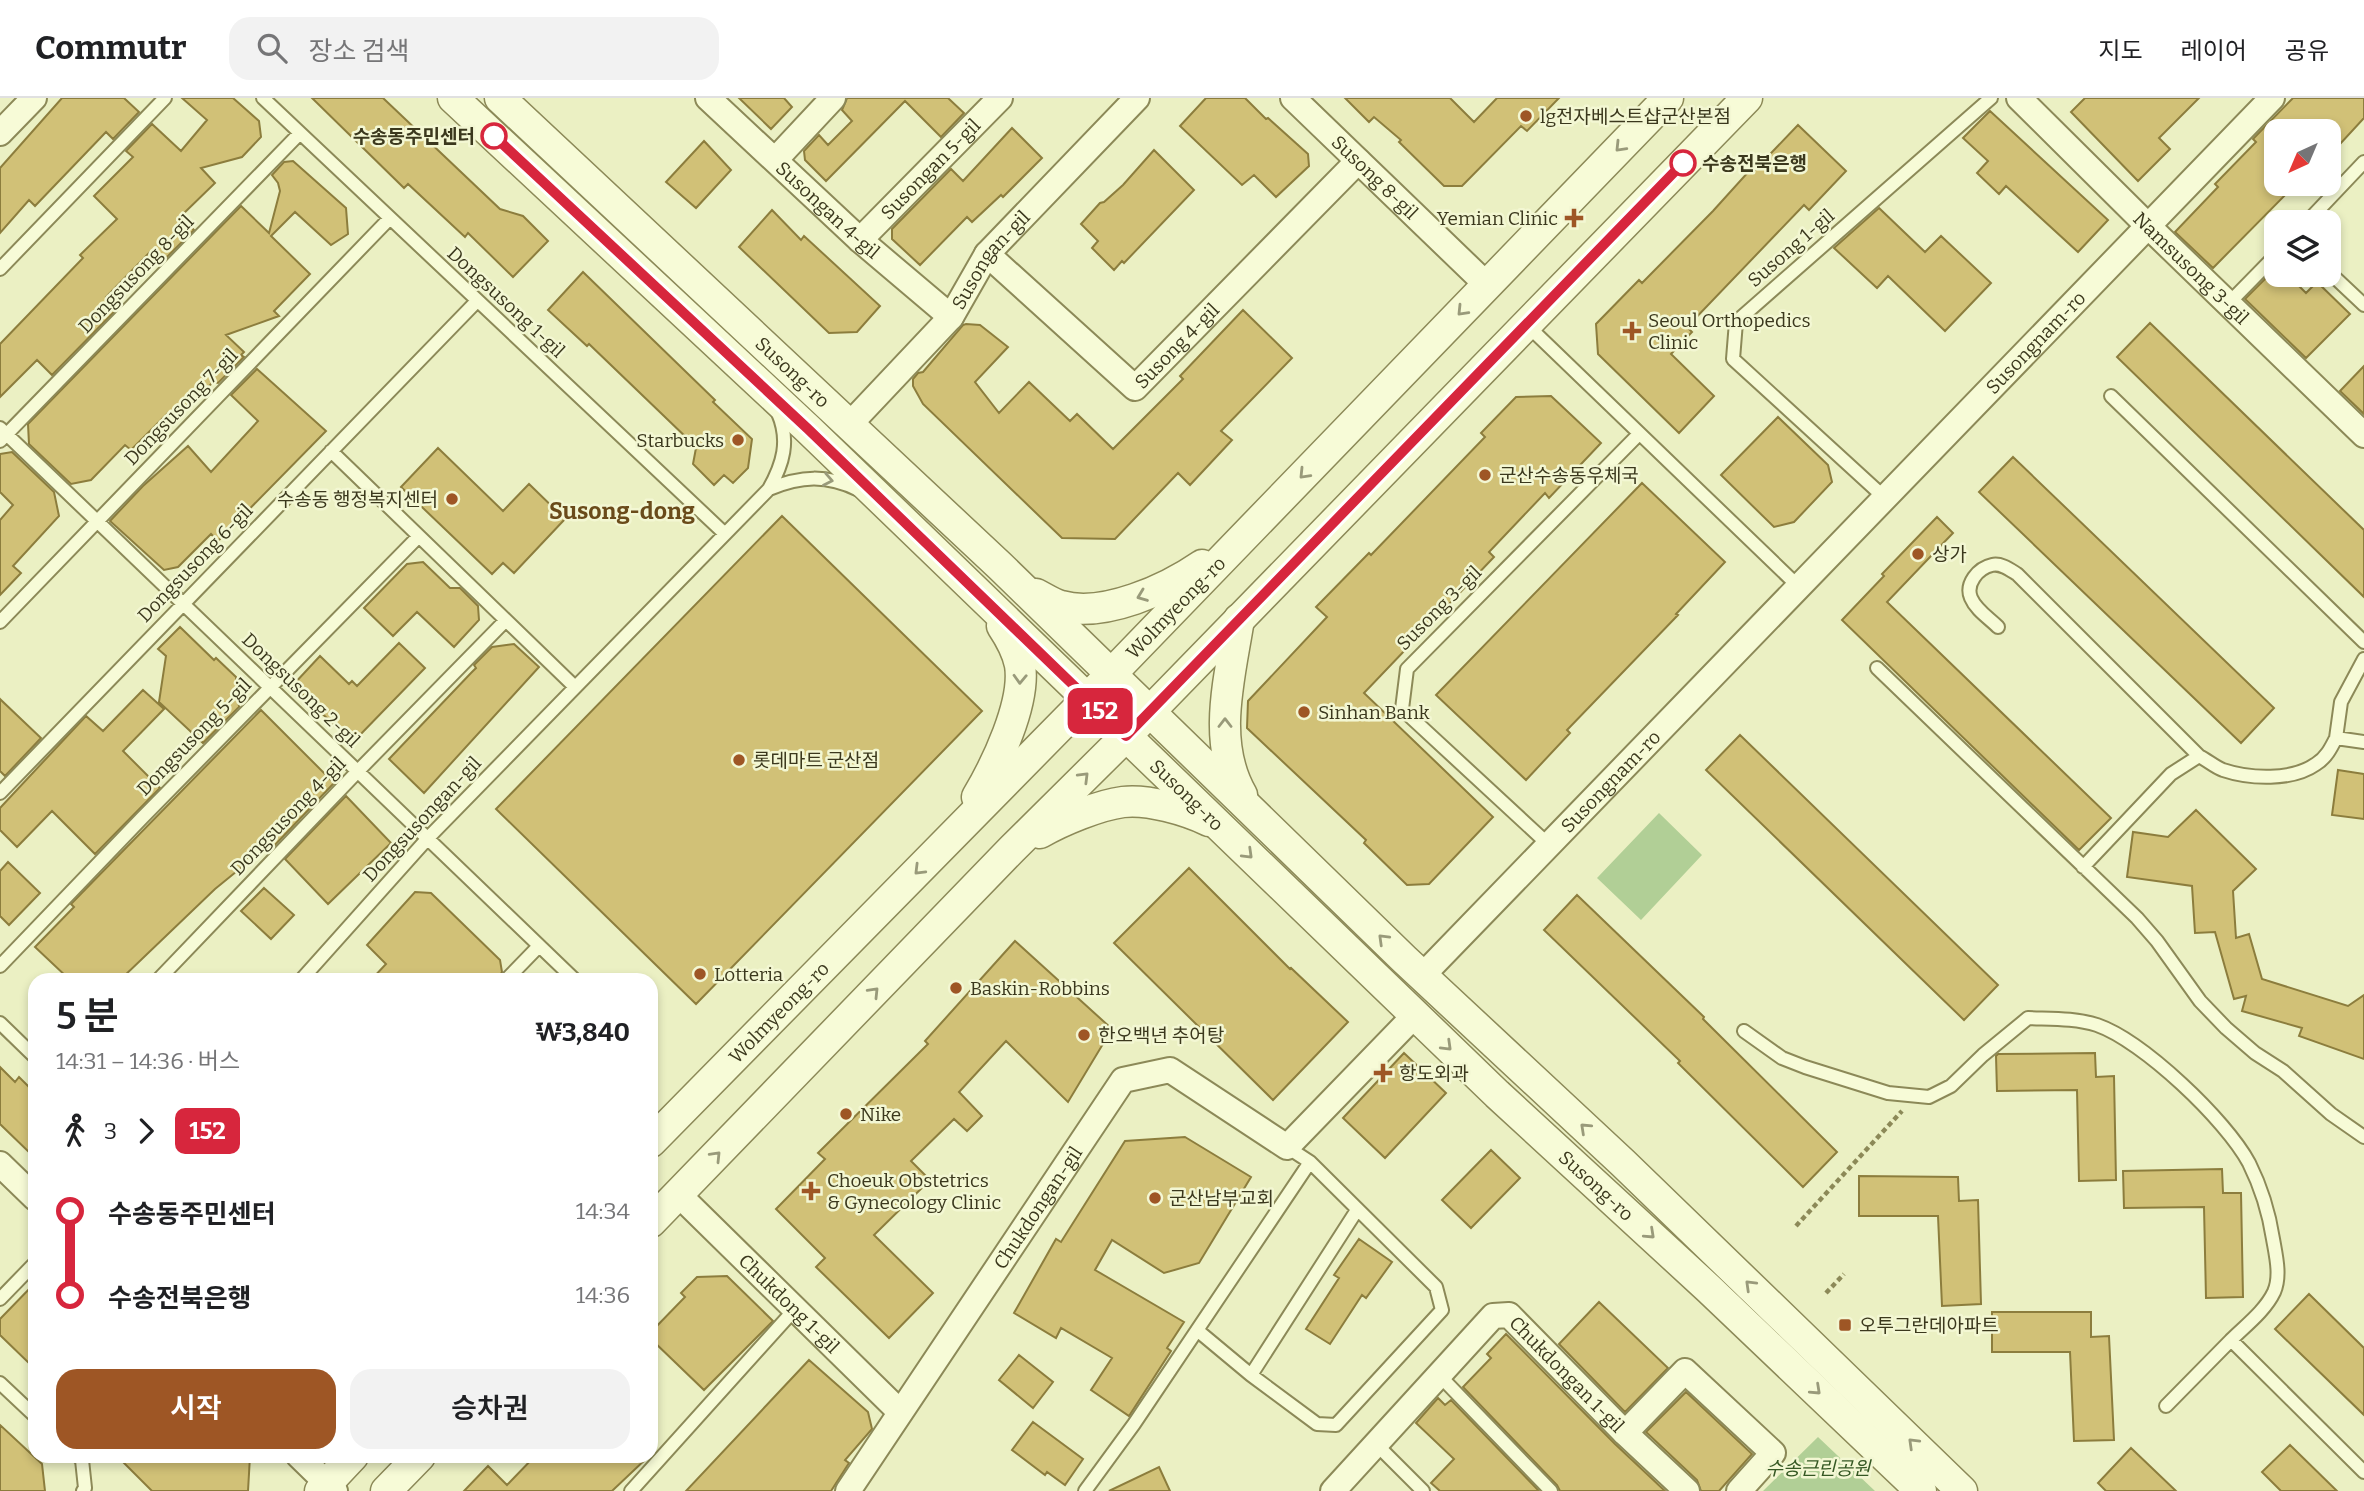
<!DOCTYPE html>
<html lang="ko">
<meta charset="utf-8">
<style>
body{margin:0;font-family:Bitter,"Noto Sans KR",serif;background:#f2f2f2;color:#202124;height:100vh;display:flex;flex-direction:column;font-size:26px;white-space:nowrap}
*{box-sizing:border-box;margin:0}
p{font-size:23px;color:#757577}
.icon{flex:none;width:38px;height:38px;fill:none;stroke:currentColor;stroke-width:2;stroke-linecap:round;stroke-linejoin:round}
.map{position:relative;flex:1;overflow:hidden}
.details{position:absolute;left:28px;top:875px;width:630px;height:490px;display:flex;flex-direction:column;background:#fff;border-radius:21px;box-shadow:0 4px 10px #0003}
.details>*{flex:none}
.badge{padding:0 14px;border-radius:10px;font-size:24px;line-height:46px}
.needle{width:46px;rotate:224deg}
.tools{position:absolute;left:2264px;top:21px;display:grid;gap:14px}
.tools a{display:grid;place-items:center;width:77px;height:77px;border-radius:14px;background:#fff;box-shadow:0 4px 10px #0003;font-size:35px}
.map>.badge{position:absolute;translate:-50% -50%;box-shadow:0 0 0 4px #fff}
.legs{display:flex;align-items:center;gap:10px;height:77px;padding:0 28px;font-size:23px}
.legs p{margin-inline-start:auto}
.headline{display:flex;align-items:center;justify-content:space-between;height:119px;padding:0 28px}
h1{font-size:38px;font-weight:600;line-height:52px}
.primary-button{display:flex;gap:14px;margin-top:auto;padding:14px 28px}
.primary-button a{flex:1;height:80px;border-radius:21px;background:#9e5625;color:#fff;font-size:28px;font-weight:600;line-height:80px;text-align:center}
.primary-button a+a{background:#f2f2f2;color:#202124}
ul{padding:0 28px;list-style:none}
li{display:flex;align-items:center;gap:24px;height:84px;font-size:26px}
li i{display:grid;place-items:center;width:10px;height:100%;margin:0 9px;background:currentColor}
li i::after{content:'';width:18px;height:18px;margin:-9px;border:5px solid;border-radius:50%;background:#fff}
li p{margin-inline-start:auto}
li:first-child i{background:linear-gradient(#0000 50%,currentColor 0)}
li:last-child i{background:linear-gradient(currentColor 50%,#0000 0)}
header{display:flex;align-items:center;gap:42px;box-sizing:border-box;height:98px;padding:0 35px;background:#fff;border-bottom:2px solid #e0e0e0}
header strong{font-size:33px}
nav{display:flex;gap:38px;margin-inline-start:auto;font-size:24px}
.search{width:490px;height:63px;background:#f2f2f2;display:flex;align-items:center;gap:18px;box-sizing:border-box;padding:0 24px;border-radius:21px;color:#757577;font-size:26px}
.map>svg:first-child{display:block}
</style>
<header>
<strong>Commutr</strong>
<div class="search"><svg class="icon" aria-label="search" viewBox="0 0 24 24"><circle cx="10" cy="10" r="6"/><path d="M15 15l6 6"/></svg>장소 검색</div>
<nav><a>지도</a><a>레이어</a><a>공유</a></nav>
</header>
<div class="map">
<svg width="2364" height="1393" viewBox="0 0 2364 1393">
<rect width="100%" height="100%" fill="#ebf0c3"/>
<!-- green -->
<path fill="#b1cf96" d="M1659,715l43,42 -61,65 -44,-42z
M1818,1339l57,54h-112z"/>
<!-- building -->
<path fill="#d1c177" stroke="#8c7d3d" stroke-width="2" d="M62,0h62l15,14 -26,27 -7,-7 -71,74 -6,-6 -29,33v-65z
M182,0h51l26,23 2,16 -19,20 -41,11 14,15 -35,34 14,13 -33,33 -11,-11 -44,45 11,12 -65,66 -15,-15 -37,37v-53l83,-86 -3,-3 37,-36 -23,-23 39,-39 -7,-6 26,-27 29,27 26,-31z
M312,0h71l117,111 23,7 25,25 -35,36 -45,-44 -3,4 -57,-53 -4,4z
M739,0h45l8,9 -21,22z
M847,0h101l16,15 -23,24 -36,-36 -79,80 -21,-21 -1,-9 15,-16 9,10 24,-24 -10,-11z
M1206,0h39l21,21 2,-1 40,36 1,12 -33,31 -22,-22 -12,10 -62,-59z
M1345,0h105l24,24 23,-24h62l-32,33 -6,-5 -59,60h-18l-45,-44 2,-2 -27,-23 -5,5z
M2085,0h114l-40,40 11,11 -32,32 -67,-69z
M2293,0h71v20l-35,38v-25h-52v53h19l-83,84 -38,-36 43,-45 -3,-3 41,-42 -3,-3z
M1990,13l118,109 -30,32 -72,-66 -7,8 -22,-21 11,-12 -25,-23z
M1798,27l48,46 -37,39 -5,-5 -117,122 5,5 -21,22 43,42 -35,37 -81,-79 -2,-30 43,-44 3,3 71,-72 37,-41 3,2z
M1012,30l30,30 -39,39 -2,-2 -29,27 -5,-5 -47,48 -28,-26v-10l59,-60 12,12z
M704,43l27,29 -35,38 -30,-26z
M1154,52l40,40 -70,73 -2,-2 -8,9 -22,-22 6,-7 -17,-17 19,-21 4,-1 19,-17z
M293,63l53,47 2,26 -17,11 -36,-33 -24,24 39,38 -36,37 5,5 -53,19 18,17 -3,3 3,2 -26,26 -5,-1 -38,38 -7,-7 -37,37 -6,-5 -34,35 -20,4 -42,-40 -1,-20 213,-218 28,27 11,-42 -2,-8 -6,-8 12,-13z
M1879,110l46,44 16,-16 50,47 -46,48 -57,-55 -11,12 -43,-40z
M772,112l29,30 3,-4 76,70 -23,26 -28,1 -90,-86z
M2277,169v8h11l18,18 11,-11 33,32 -44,44 -61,-59z
M583,174l132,128 -2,2 39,37 -4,29 -15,15 -9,-8 -10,10 -21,-21 3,-16 -5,-6 -102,-98 -2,2 -39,-36z
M1243,212l49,48 -71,73 11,9 -42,45 -12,-12 -63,66 -53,-1 -139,-134 -10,-18v-7l5,-6 5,-1 40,-47 3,-1 14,1 28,22 -33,35 24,31 30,-31 41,39 7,-7 36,35 70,-70 -3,-3z
M2150,225l214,207v67l-247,-240z
M2364,268v48l-24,-23z
M257,271l69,62 -108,110 -7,-7 -33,33 -14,3 -54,-49 33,-35 45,-40 23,26 47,-51 -27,-26z
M1551,298l50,47 -52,55 -4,-5 -56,59 5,5 -130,136 129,124 -64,67 -22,1 -43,-42 2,-3 -119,-112 1,-27 79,-84 -11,-10 53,-54 2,2 114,-118 -4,-4 35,-36z
M1778,319l50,48 4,17 -38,40 -20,5 -53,-52z
M438,350l65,63 26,-27 36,35 -51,54 -11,-10 -11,11 -91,-87z
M12,354l42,40 5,24 -46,50 8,7 -21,22v-75l13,-15 -13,-13v-38z
M2013,359l261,251 -33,35 -262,-251z
M1642,385l83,79 -49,52 2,1 -111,115 3,3 -44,47 -90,-85z
M782,418l200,195 -286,293 -200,-195z
M1937,419l16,16 -66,69 224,216 -32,32 -237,-230 42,-44 -2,-2z
M423,464l27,26h10l18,18 1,14 -25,27 -37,-35 -24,24 -29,-28 43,-44z
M180,529l34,33 2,-2 20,19 3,30 -36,36 -44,-41 7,-46 -8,-7z
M399,545l26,25 -69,71 -8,-8 -4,4 -51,-50 27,-29 29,28 3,-3 5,5z
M514,546l25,23 -115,126 -35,-34 82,-86 5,-5 -2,-3 18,-18z
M143,592l21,19 -41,42 37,37 -65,66 -43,-43 -35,36 -17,-17v-22l86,-92 17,15z
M0,601l41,39 -36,38 -5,-5z
M261,612l73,73 -61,64 -7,-8 -26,26 2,2 -27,22 -95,91h-50l-35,-33 39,-40 -3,-3z
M1740,637l258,250 -34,35 -258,-250z
M2338,672l26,4v45l-32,-4z
M346,698l45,47 -63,61 -43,-45z
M2196,712l60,59 -23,22 3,47 13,-4 13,45 86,27 16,-11v64l-65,-23 3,-8 -60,-17 4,-15 -12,3 -19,-67 -20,1 -3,-47 -65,-9 6,-45 35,5z
M8,764l32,31 -31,32 -9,-9v-45z
M1189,770l101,101 1,-1 57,54 -75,78 -159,-157z
M264,790l30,27 -23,24 -30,-28z
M415,794l16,1 69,67 2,12 -5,8h-126l15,-16 -19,-19z
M1577,797l127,122 -1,2 134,133 -34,35 -125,-124 2,-2 -136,-131z
M1015,843l97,88 -44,73 -62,-61 -47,51 23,24 -15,15 -13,-12 -43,42 19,19 -56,55 59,58 -44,45 -73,-71 9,-9 -49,-49 49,-50 -7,-6 110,-109 -3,-3z
M1404,955l42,40 -61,65 -42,-40z
M2095,955l1,24 18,-1 2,104 -37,1 -2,-91 -80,1 -1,-35 2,-2z
M0,969l15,15 4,-5 16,16v65l-35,-34z
M1185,1039l66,40 -52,86 -35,10 -52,-33 -17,30 89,52 -17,26 4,3 -42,65 -38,-26 21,-32 -51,-30 -5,10 -42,-25 42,-74 5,3 64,-101z
M1491,1052l29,28 -49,50 -29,-28z
M2222,1071l1,24h18l2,104 -37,1 -2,-91 -80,1 -1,-37z
M1859,1078l99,1 1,24 19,-1 3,104 -39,2 -4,-90h-79z
M1359,1141l33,23 -26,36 -4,-3 -32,49 -24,-15 33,-51 -5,-3z
M727,1178l46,45 -69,69 -53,-51v-7l34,-35 -4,-4 16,-16z
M35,1185v86l-35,-34v-16z
M2309,1196l55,54v67l-89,-86z
M1599,1204l69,66 -43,44 -66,-68z
M1992,1214h99v25l18,-1 5,104 -40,1 -4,-89h-78z
M1506,1236l109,110 50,47h-105l-3,-6 -94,-98 28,-29 -4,-4z
M1019,1257l34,27 -20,26 -34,-28z
M809,1262l59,52 4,17 -27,31 4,3 -18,28h-145z
M1686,1294l66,62 -33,37h-18l-4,-11 -51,-48z
M1438,1300l7,7 6,-5 88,91h-99l-9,-8 23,-24 -38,-36z
M1033,1324l50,37 -18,26 -18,-13 -2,3 -33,-25z
M0,1327l42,39 3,27h-45z
M2290,1347l47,46h-56l-19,-19z
M2131,1350l45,43h-70l-8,-8z
M117,1358h133l-2,35h-96z
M535,1358h114l-37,35h-148l24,-25 19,19z
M1159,1369l11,24h-61z"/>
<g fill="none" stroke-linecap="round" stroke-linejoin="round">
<!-- service casing -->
<g stroke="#8c8958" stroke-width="16">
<path id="service" d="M263,0l461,435
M2307,124l57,-60
M0,171l165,-171
M2329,174l35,33
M2228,206l49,-50
M1527,227l272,262
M2111,298l253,246
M0,330l575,552
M0,343l300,-308
M331,353l244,236
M769,391c32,-13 57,-15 90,1
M1885,400l-152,-139 3,-37 255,-224
M0,524l390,-404
M1998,529c-9,-9 -22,-17 -27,-29 -6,-14 7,-30 21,-33 9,-2 17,4 25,9l182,182c8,4 16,11 24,14 27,9 69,11 93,-6 10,-6 15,-16 20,-26l28,4
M1877,570l260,250 20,23 43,60 26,27 29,25 28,18 48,43 33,23
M2336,640l5,-36 23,-43
M0,695l477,-492
M1549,747l-147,-136 5,-40 232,-235
M2083,769l88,-93 28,-18
M0,868l142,-148 276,-281
M158,882l200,-209 147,-150
M301,882l127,-142 341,-349c14,-25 21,-48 9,-76
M506,882l33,-34
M0,925l35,34
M1744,933l38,27 23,9 83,26 41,4 22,-11 32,-31 45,-37c22,1 47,0 69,7 46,16 129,95 152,138 12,24 20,50 24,76 3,17 8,37 1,53 -9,19 -29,34 -43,48l133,132
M0,1201l35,-36
M1197,1232l54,45 66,49 19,1 106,-115 -6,-23 -126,-125 -23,-15
M1251,1277l106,-165
M1440,1278l111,115
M0,1285l35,33
M2166,1308l65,-66
M1377,1347l46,46
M78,1358l4,4 3,28 -2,3
M631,1393l164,-182
M1085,1393l49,-67 176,-262"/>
</g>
<!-- minor casing -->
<g stroke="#8c8958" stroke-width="28">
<g id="minor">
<path id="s1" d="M708,0l152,142 91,77"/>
<path id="s2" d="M1293,0l194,187"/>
<path id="s3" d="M2019,0l129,128 216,209"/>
<path d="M0,35l34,-35"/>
<path d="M776,61l57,-61"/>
<path id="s4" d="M860,142l140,-142"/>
<path id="s5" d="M987,156l148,134 223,-227"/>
<path id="s6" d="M850,326l101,-107 36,-63 150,-156"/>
<path id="s7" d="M1422,878l850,-878"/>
<path d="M0,1066l35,34"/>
<path id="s8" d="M678,1096l222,218"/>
<path d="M1625,1335l60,-62 88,82 -34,38"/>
<path d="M299,1358l36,35"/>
<path id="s9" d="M848,1393l275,-411 47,-10 117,77 128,-132"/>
<path id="s10" d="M1333,1393l160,-175 16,-1 116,118 62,58"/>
</g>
</g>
<!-- tertiary casing -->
<g stroke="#8c8958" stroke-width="33">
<g id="tertiary">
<path id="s11" d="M453,0l355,331 689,665 212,195 212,202"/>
<path id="s12" d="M500,0l500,468 404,393 219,204 339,328"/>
<path d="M1036,496c8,4 17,10 25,12 43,12 106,-17 141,-41"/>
<path d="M1239,521c-9,58 -28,122 3,176"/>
<path d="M977,699c19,-32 49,-94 43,-132 -3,-15 -10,-27 -18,-39"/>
<path d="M1040,735c21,-12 59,-28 83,-31 25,-3 63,8 86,19"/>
<path id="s13" d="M651,1044l436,-443 581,-601"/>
<path d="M651,1124l361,-373 114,-113 621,-638"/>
<path d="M320,1393l33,-35"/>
<path d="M386,1393l34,-35"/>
</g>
</g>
<!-- path -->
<path stroke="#8c8958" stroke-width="4.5" stroke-dasharray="5 3.5" stroke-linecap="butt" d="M1796,1128l106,-115
M1826,1195l18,-19"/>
<!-- service -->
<use href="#service" stroke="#f7fbd7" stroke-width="12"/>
<!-- minor -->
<use href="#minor" stroke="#f7fbd7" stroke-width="24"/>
<!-- tertiary -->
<use href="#tertiary" stroke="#f7fbd7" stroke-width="30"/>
</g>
<!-- one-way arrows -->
<defs><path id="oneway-chevron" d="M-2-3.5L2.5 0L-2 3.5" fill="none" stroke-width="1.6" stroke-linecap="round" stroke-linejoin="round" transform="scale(1.75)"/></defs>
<g stroke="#999a7a">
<use href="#oneway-chevron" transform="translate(1620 49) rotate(134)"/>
<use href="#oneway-chevron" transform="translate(1462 213) rotate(134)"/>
<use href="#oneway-chevron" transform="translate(1304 376) rotate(134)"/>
<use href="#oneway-chevron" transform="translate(828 382) rotate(11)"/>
<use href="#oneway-chevron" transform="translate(1142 498) rotate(159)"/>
<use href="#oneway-chevron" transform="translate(1020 581) rotate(92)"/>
<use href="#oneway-chevron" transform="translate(1225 625) rotate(-90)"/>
<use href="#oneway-chevron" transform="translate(1084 679) rotate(-45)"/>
<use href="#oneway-chevron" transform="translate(1248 756) rotate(44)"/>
<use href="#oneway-chevron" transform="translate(919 772) rotate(135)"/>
<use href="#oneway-chevron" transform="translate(1383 841) rotate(-136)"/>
<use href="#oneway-chevron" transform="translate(874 894) rotate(-46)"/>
<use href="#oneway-chevron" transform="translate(1447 948) rotate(44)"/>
<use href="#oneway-chevron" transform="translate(1585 1030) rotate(-137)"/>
<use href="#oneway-chevron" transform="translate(716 1058) rotate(-46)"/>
<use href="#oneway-chevron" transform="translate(1650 1136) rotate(43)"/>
<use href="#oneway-chevron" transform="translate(1750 1187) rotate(-136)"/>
<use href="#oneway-chevron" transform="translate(1816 1292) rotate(43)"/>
<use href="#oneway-chevron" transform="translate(1913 1345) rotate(-136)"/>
</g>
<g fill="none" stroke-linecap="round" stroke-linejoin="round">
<!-- line-1 casing -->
<g stroke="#fff" stroke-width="16">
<path id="line-1" d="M494,38l314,293 318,307 557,-573"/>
</g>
<!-- line-1 -->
<use href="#line-1" stroke="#d7263d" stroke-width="10"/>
</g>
<!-- markers -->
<g fill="#9e5625" stroke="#f3f7d3" stroke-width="2.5">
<circle cx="1526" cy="18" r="7"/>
<path d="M1570.5 109.5h7v7h7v7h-7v7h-7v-7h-7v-7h7z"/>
<path d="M1628.5 222.5h7v7h7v7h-7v7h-7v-7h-7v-7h7z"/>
<circle cx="738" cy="342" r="7"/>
<circle cx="1485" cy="377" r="7"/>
<circle cx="452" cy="401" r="7"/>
<circle cx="1918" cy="456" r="7"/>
<circle cx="1304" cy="614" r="7"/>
<circle cx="739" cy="662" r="7"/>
<circle cx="700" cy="876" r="7"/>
<circle cx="956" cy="890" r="7"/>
<circle cx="1084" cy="937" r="7"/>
<path d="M1379.5 964.5h7v7h7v7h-7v7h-7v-7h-7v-7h7z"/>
<circle cx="846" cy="1016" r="7"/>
<path d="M807.5 1082.5h7v7h7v7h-7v7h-7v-7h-7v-7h7z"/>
<circle cx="1155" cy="1100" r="7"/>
<rect x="1838" y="1220" width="14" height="14" rx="3.5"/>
</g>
<g fill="#fff" stroke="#d7263d" stroke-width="3.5">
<circle cx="494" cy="38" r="12"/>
<circle cx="1683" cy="65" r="12"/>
</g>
<g text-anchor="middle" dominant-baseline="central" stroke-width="5" stroke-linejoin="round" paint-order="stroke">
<!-- poi labels -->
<g font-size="19" fill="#3b381d" stroke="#f3f7d3" text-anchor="start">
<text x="1540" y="18">lg전자베스트샵군산본점</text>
<text x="1558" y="120" text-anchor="end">Yemian Clinic</text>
<text x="1648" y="222">Seoul Orthopedics<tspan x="1648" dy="22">Clinic</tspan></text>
<text x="724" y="342" text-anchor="end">Starbucks</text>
<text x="1499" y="377">군산수송동우체국</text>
<text x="438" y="401" text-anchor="end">수송동 행정복지센터</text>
<text x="1932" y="456">상가</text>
<text x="1318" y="614">Sinhan Bank</text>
<text x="753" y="662">롯데마트 군산점</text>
<text x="714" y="876">Lotteria</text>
<text x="970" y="890">Baskin-Robbins</text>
<text x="1098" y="937">한오백년 추어탕</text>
<text x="1399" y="975">항도외과</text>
<text x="860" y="1016">Nike</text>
<text x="827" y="1082">Choeuk Obstetrics<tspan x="827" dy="22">&amp; Gynecology Clinic</tspan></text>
<text x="1169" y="1100">군산남부교회</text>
<text x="1859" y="1227">오투그란데아파트</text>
</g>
<!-- stop labels -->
<g font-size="19" font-weight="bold" fill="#3b381d" stroke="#f3f7d3" text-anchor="end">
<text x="475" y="38">수송동주민센터</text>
<text x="1702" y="65" text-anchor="start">수송전북은행</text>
</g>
<!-- street labels -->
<g font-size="19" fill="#3b381d" stroke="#f3f7d3">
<text stroke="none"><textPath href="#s4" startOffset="100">Susongan 5-gil</textPath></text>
<text stroke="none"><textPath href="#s2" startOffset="114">Susong 8-gil</textPath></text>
<text stroke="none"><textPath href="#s1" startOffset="164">Susongan 4-gil</textPath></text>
<text transform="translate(1791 150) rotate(-41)">Susong 1-gil</text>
<text stroke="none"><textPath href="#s6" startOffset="217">Susongan-gil</textPath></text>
<text stroke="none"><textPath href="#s3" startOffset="242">Namsusong 3-gil</textPath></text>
<text transform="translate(136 176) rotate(-46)">Dongsusong 8-gil</text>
<text transform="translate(506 204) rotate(43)">Dongsusong 1-gil</text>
<text stroke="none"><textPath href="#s5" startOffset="259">Susong 4-gil</textPath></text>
<text stroke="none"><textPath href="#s7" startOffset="882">Susongnam-ro</textPath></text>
<text stroke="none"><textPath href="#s12" startOffset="401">Susong-ro</textPath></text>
<text transform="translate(181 309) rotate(-46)">Dongsusong 7-gil</text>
<text transform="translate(195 465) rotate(-46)">Dongsusong 6-gil</text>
<text stroke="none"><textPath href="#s13" startOffset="749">Wolmyeong-ro</textPath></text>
<text transform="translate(1439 510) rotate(-45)">Susong 3-gil</text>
<text transform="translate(301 592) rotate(44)">Dongsusong 2-gil</text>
<text transform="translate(194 639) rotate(-46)">Dongsusong 5-gil</text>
<text stroke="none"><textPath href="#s7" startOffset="271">Susongnam-ro</textPath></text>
<text stroke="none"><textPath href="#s11" startOffset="1012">Susong-ro</textPath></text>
<text transform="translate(288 718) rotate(-46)">Dongsusong 4-gil</text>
<text transform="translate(422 721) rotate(-47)">Dongsusongan-gil</text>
<text stroke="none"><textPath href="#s13" startOffset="182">Wolmyeong-ro</textPath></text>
<text stroke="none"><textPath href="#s11" startOffset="1578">Susong-ro</textPath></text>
<text stroke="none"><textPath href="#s9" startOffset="341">Chukdongan-gil</textPath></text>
<text stroke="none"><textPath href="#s8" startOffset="156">Chukdong 1-gil</textPath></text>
<text stroke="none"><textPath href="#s10" startOffset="336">Chukdongan 1-gil</textPath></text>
</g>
<!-- park labels -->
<g font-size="19" font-style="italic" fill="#355823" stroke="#f3f7d3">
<text x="1818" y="1370">수송근린공원</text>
</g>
<!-- quarter labels -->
<g font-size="23" font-weight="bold" fill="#6a4b1a" stroke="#f3f7d3">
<text x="622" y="413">Susong-dong</text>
</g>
</g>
</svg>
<div class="tools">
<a><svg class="needle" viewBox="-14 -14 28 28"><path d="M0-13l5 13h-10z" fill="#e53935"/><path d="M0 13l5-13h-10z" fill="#757577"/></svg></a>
<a><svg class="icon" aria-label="layers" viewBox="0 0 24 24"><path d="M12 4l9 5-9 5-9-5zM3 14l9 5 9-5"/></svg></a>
</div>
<b class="badge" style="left:1100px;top:613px;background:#d7263d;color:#fff">152</b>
<section class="details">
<div class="headline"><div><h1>5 분</h1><p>14:31 – 14:36 · 버스</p></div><b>₩3,840</b></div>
<div class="legs"><svg class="icon" aria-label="walk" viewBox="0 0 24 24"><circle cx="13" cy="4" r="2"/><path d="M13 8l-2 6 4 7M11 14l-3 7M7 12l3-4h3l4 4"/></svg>3<svg class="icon" aria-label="forward" viewBox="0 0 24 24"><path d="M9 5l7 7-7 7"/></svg><b class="badge" style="background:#d7263d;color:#fff">152</b></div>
<ul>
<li><i style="color:#d7263d"></i><b>수송동주민센터</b><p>14:34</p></li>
<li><i style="color:#d7263d"></i><b>수송전북은행</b><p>14:36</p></li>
</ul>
<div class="primary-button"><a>시작</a><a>승차권</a></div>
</section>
</div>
